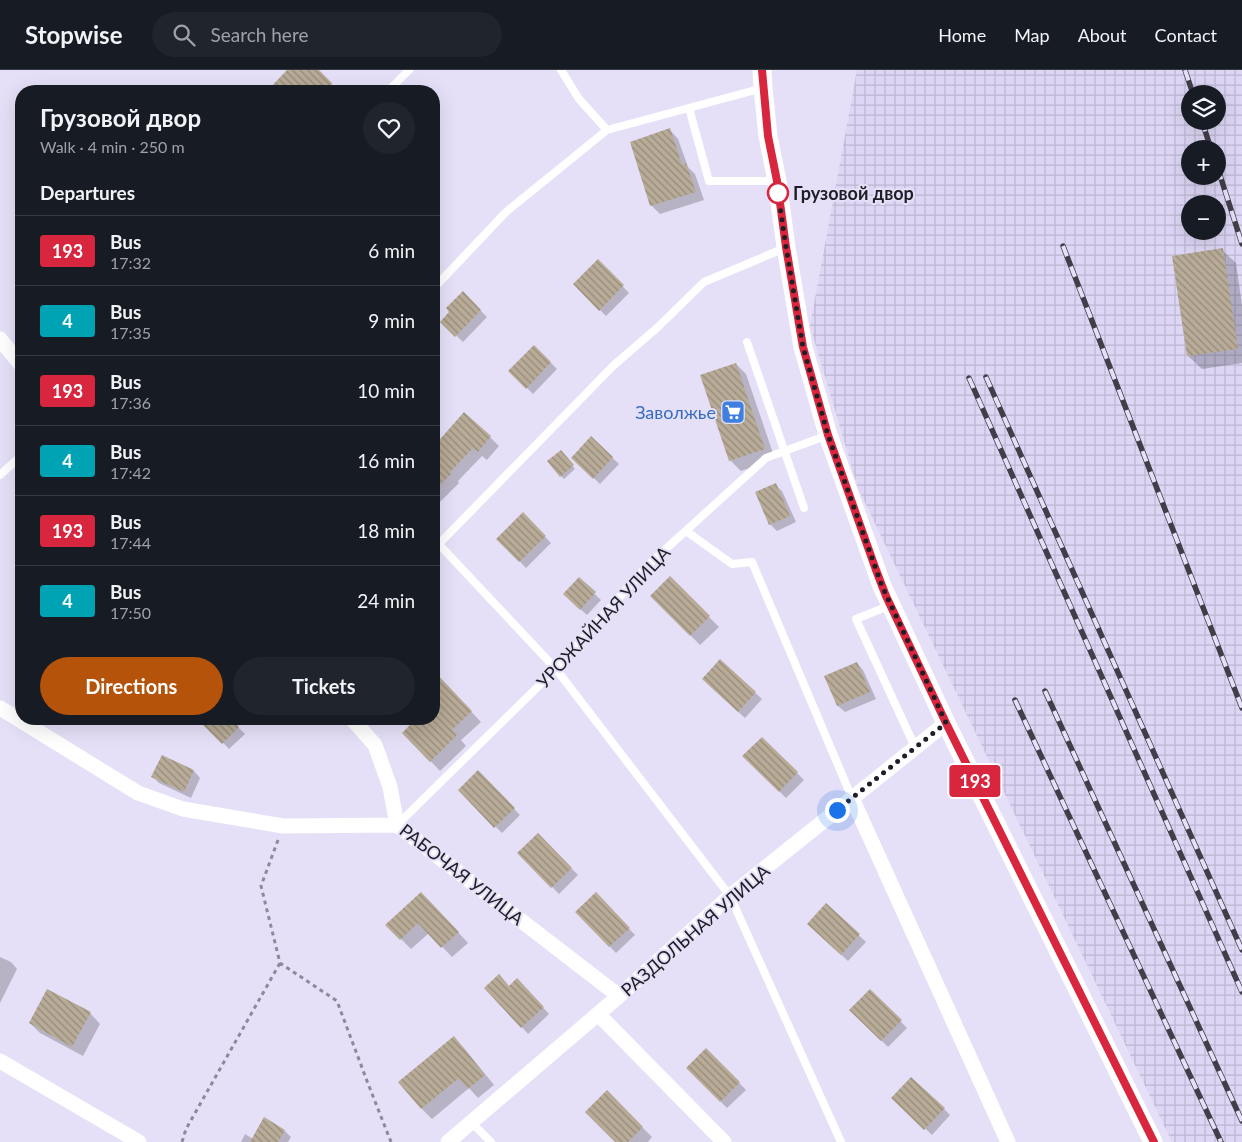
<!DOCTYPE html>
<meta charset="utf-8">
<style>
body{margin:0;font-family:Lato,sans-serif;background:#20242c;color:#f1f3f6;height:100vh;display:flex;flex-direction:column;font-size:19px;white-space:nowrap}
*{box-sizing:border-box;margin:0}
p{font-size:16px;color:#9ea1a6}
.icon{flex:none;width:28px;height:28px;fill:none;stroke:currentColor;stroke-width:2;stroke-linecap:round;stroke-linejoin:round}
.map{position:relative;flex:1;overflow:hidden}
.details{position:absolute;left:15px;top:15px;width:425px;height:640px;display:flex;flex-direction:column;background:#171b24;border-radius:20px;box-shadow:0 5px 20px #0002}
.details>*{flex:none}
.badge{padding:0 10px;border-radius:4px;font-size:18px;line-height:32px}
.controls{position:absolute;left:1181px;top:15px;display:grid;gap:10px}
.controls a{display:grid;place-items:center;width:45px;height:45px;border-radius:50%;background:#171b24;box-shadow:0 5px 20px #0002;font-size:25px}
.you{position:absolute;width:25px;height:25px;margin:-12px;border:4px solid #fff;border-radius:50%;background:#1a73e8;box-shadow:0 0 0 8px #1a73e833}
.map>.badge{position:absolute;translate:-50% -50%;box-shadow:0 0 0 2px #fff}
h2{padding:0 25px;font-size:19px;line-height:45px}
.round{display:grid;place-items:center;flex:none;width:52px;height:52px;border-radius:26px;background:#20242c}
.head{display:flex;align-items:center;justify-content:space-between;height:85px;padding:0 25px}
h1{font-size:24px;font-weight:700;line-height:38px}
.cta{display:flex;gap:10px;margin-top:auto;padding:10px 25px}
.cta a{flex:1;height:58px;border-radius:30px;background:#b45309;color:#fff;font-size:20px;font-weight:700;line-height:58px;text-align:center}
.cta a+a{background:#20242c;color:#f1f3f6}
ul{padding:0;list-style:none}
li{display:flex;align-items:center;gap:15px;height:70px;padding:0 25px;border-top:1px solid #363941}
li div{flex:1}
li b{display:block;font-size:19px}
li em{font-style:normal}
li .badge{min-width:55px;font-weight:700;text-align:center}
header{display:flex;align-items:center;gap:30px;box-sizing:border-box;height:70px;padding:0 25px;background:#171b24;border-bottom:1px solid #363941}
header strong{font-size:24px}
nav{display:flex;gap:28px;margin-inline-start:auto;font-size:18px}
.search{width:350px;height:45px;background:#20242c;display:flex;align-items:center;gap:12px;box-sizing:border-box;padding:0 18px;border-radius:28px;color:#9ea1a6;font-size:19px}
.map>svg:first-child{display:block}
</style>
<header>
<strong>Stopwise</strong>
<div class="search"><svg class="icon" aria-label="search" viewBox="0 0 24 24"><circle cx="10" cy="10" r="6"/><path d="M15 15l6 6"/></svg>Search here</div>
<nav><a>Home</a><a>Map</a><a>About</a><a>Contact</a></nav>
</header>
<div class="map">
<svg width="1242" height="1072" viewBox="0 0 1242 1072">
<defs>
<pattern id="industrial-grid" width="8" height="8" patternUnits="userSpaceOnUse" patternTransform="scale(1.25)"><rect width="8" height="8" fill="#ddd6f5"/><path d="M0 4h8M4 0v8" fill="none" stroke="#bdb7d2"/></pattern>
<pattern id="building-back-hatch" width="6" height="6" patternUnits="userSpaceOnUse" patternTransform="scale(1.25)"><rect width="6" height="6" fill="#b8ab97"/><path d="M-1 5l2 2M0 0l6 6M5-1l2 2" fill="none" stroke="#958b7b"/></pattern>
</defs>
<rect width="100%" height="100%" fill="#e5e0f7"/>
<!-- industrial -->
<path fill="url(#industrial-grid)" fill-rule="evenodd" d="M857,0h385v1072h-70l-314,-654 -48,-162zM1190,24h28v27h-28zM1190,79h28v27h-28zM1190,134h28v27h-28z"/>
<!-- shadow -->
<path fill="#0003" d="M289,0h28l22,21h-65l-3,-3z
M670,60l8,9 10,28 7,7 9,26 -44,14 -9,-9z
M1222,180l14,13 6,42v58l-40,6 -14,-13z
M598,191l31,32 -23,23 -32,-32z
M463,223l24,24 -24,25 -21,-20z
M534,276l23,23 -24,25 -23,-23z
M736,294l10,10 29,85 -34,12 -11,-11z
M448,365l42,2 9,9 -12,14 -5,-4 -24,25 1,2 -25,25v-60z
M591,368l28,26 -19,20 -21,-20z
M564,385l11,14 -11,10 -3,-3z
M775,415l7,6 14,31 -19,9 -7,-7z
M523,444l28,29 -25,25 -28,-29z
M670,508l49,49 -19,18 -48,-49z
M579,509l22,21 -14,15 -16,-14z
M720,591l42,38 -17,19 -35,-32z
M857,593l6,7 13,29 -31,13 -7,-6 -12,-29z
M434,602l47,50 -20,18 5,6 -26,25 -36,-38 14,-14h16v-15l1,-2 -1,-1z
M208,649h22l15,15 -16,15 -25,-26z
M762,668l42,42 -18,18 -42,-42z
M163,686l31,15 6,7 -9,20 -32,-15 -6,-6z
M478,701l42,44 -18,18 -43,-43z
M538,765l40,40 -19,19 -40,-41z
M596,824l39,41 -19,18 -39,-41z
M431,833l37,40 -16,14 -23,-24 -18,16 -24,-24z
M826,835l40,37 -18,19 -33,-31z
M0,887l11,5 6,7 -17,34z
M510,917h14l25,27 -21,20 -6,-7z
M870,920l37,38 -19,19 -37,-37z
M90,943l10,11 -17,32 -43,-23 -10,-10z
M454,968l10,10 30,37 -16,13 -9,-10 -37,31 -10,-10 -22,-27z
M706,979l40,41 -19,18 -40,-40z
M607,1022l45,45 -4,5h-32z
M893,1028l51,11 6,6 -18,20z
M285,1061l6,6 -3,5h-47l4,-8 8,5z"/>
<!-- building -->
<path fill="url(#building-back-hatch)" d="M287,0h32l13,13 -8,8h-57z
M670,58l12,37 4,-2 10,29 -46,14 -20,-64z
M1223,178l15,101 -51,7 -15,-100z
M598,189l26,26 -25,26 -26,-27z
M463,221l18,19 -26,27 -15,-15 9,-10 -3,-4z
M534,275l17,17 -25,27 -18,-18z
M736,293l29,86 -36,12 -29,-86z
M464,342l27,24 -13,16 -5,-4 -23,24 1,2 -17,17v-45z
M591,366l22,21 -20,22 -22,-21z
M561,380l13,15 -14,12 -13,-16z
M776,413l14,33 -21,9 -14,-33z
M523,442l23,24 -27,26 -23,-23z
M670,506l40,40 -20,20 -40,-40z
M579,507l17,15 -16,18 -17,-16z
M720,589l36,33 -18,20 -36,-33z
M857,592l13,30 -33,14 -13,-30z
M434,601l38,40 -20,19 5,5 -27,27 -28,-29 14,-14h18z
M197,649h35l7,8 -17,17z
M762,667l36,35 -19,20 -37,-36z
M162,685l32,15 -10,22 -33,-15z
M478,700l37,38 -21,20 -36,-38z
M538,763l34,35 -21,20 -34,-35z
M421,822l38,40 -18,16 -23,-25 -18,17 -15,-15z
M596,822l34,36 -21,19 -34,-35z
M826,833l34,31 -19,21 -34,-31z
M499,904l10,12 8,-8 27,29 -23,21 -37,-40z
M47,919l44,23 -19,35 -43,-24z
M870,919l32,31 -21,21 -32,-31z
M454,966l31,39 -17,14 -9,-11 -38,31 -23,-27z
M706,978l34,34 -20,20 -34,-34z
M911,1007l34,31 -21,22 -33,-32z
M607,1020l36,37 -15,15h-13l-30,-30z
M264,1047l21,13 -7,12h-28z"/>
<g fill="none" stroke-linecap="round" stroke-linejoin="round">
<!-- path -->
<path stroke="#8d899a" stroke-width="3" stroke-dasharray="4 4" stroke-linecap="butt" d="M278,770l-17,46 19,77 57,38 30,80 24,61
M182,1072l4,-13 94,-166"/>
<!-- service -->
<path stroke="#fff" stroke-width="8" d="M561,0l18,29 28,31
M388,21l21,-21
M689,38l20,73h68
M434,218l72,-76 101,-82 156,-42
M747,272l57,166
M0,405l21,-19
M686,461l46,33 20,-2 100,236
M434,469l122,130 174,227 111,246
M434,479l179,-183 45,-39 46,-45 81,-34
M891,535l-35,14 59,128
M398,754l158,-155 91,-103 119,-108 62,-23
M471,1052l20,20"/>
<!-- minor -->
<path stroke="#fff" stroke-width="15" d="M0,269l21,26
M0,638l138,85 45,16 100,17 114,-1
M352,649l23,26 15,42 7,38 222,171
M852,728l156,344
M598,944l126,128
M0,991l139,81
M448,1072l171,-146 111,-100 216,-173"/>
<!-- tertiary -->
<path stroke="#fff" stroke-width="19" d="M762,0l1,18 5,48 9,45 9,66 17,100 25,88 54,151 64,137 207,419"/>
<!-- rail casing -->
<g stroke="#413e49" stroke-width="5.5">
<path id="rail" d="M1185,0l8,24
M1202,51l9,28
M1218,99l24,75
M1063,176l179,462
M986,307l256,573
M969,308l273,614
M1045,621l197,430
M1015,630l206,442"/>
</g>
<!-- rail -->
<use href="#rail" stroke="#e5e0f7" stroke-width="4" stroke-dasharray="11" stroke-linecap="butt"/>
</g>
<g fill="none" stroke-linecap="round" stroke-linejoin="round">
<!-- line casing -->
<g stroke="#fff" stroke-width="11">
<path id="line" d="M762,0l6,66 9,45 9,66 17,100 25,88 48,135 10,26 60,127 208,419"/>
</g>
<!-- line -->
<use href="#line" stroke="#d7263d" stroke-width="8"/>
<!-- walk -->
<path stroke="#1f1d25" stroke-width="5" stroke-dasharray="0 9" d="M778,123l8,54 17,100 25,88 54,151 64,137 -109,87"/>
</g>
<!-- icons -->
<defs>
<g id="supermarket-square" transform="scale(1.25)"><rect x="-9" y="-9" width="18" height="18" rx="4" fill="#3f7fe0" stroke="#e5e0f7"/><path d="M-6-5.5h2.5l.6 2H6L4.5 2H-2.5L-4.4-4H-6ZM-1.5 3.2a1.3 1.3 0 1 0 .1 0ZM3 3.2a1.3 1.3 0 1 0 .1 0Z" fill="#fff"/></g>
</defs>
<g fill-rule="evenodd">
<use href="#supermarket-square" x="733" y="342"/>
</g>
<!-- markers -->
<circle fill="#fff" stroke="#d7263d" stroke-width="2.5" cx="778" cy="123" r="10"/>
<g text-anchor="middle" dominant-baseline="central" stroke-width="4" stroke-linejoin="round" paint-order="stroke">
<!-- stop labels -->
<g font-size="18" font-weight="bold" fill="#1f1d25" stroke="#e5e0f7" text-anchor="start">
<text x="793" y="123">Грузовой двор</text>
</g>
<!-- shop labels -->
<g font-size="18" fill="#366cbe" stroke="#e5e0f7" text-anchor="end">
<text x="716" y="342">Заволжье</text>
</g>
<!-- street labels -->
<g font-size="18" fill="#1f1d25" stroke="#e5e0f7">
<text transform="translate(603 547) rotate(-47)">УРОЖАЙНАЯ УЛИЦА</text>
<text transform="translate(462 804) rotate(38)">РАБОЧАЯ УЛИЦА</text>
<text transform="translate(695 860) rotate(-41)">РАЗДОЛЬНАЯ УЛИЦА</text>
</g>
</g>
</svg>
<div class="controls">
<a><svg class="icon" aria-label="layers" viewBox="0 0 24 24"><path d="M12 4l9 5-9 5-9-5zM3 14l9 5 9-5"/></svg></a>
<a>+</a>
<a>−</a>
</div>
<div class="you" style="left:837px;top:740px"></div>
<b class="badge" style="left:975px;top:711px;background:#d7263d;color:#fff">193</b>
<section class="details">
<div class="head"><div><h1>Грузовой двор</h1><p>Walk · 4 min · 250 m</p></div><a class="round"><svg class="icon" aria-label="heart" viewBox="0 0 24 24"><path d="M12 20l-8-8c-3-5 5-10 8-4 3-6 11-1 8 4z"/></svg></a></div>
<h2>Departures</h2>
<ul>
<li><span class="badge" style="background:#d7263d;color:#fff">193</span><div><b>Bus</b><p>17:32</p></div><em>6 min</em></li>
<li><span class="badge" style="background:#00a3b4;color:#fff">4</span><div><b>Bus</b><p>17:35</p></div><em>9 min</em></li>
<li><span class="badge" style="background:#d7263d;color:#fff">193</span><div><b>Bus</b><p>17:36</p></div><em>10 min</em></li>
<li><span class="badge" style="background:#00a3b4;color:#fff">4</span><div><b>Bus</b><p>17:42</p></div><em>16 min</em></li>
<li><span class="badge" style="background:#d7263d;color:#fff">193</span><div><b>Bus</b><p>17:44</p></div><em>18 min</em></li>
<li><span class="badge" style="background:#00a3b4;color:#fff">4</span><div><b>Bus</b><p>17:50</p></div><em>24 min</em></li>
</ul>
<div class="cta"><a>Directions</a><a>Tickets</a></div>
</section>
</div>
